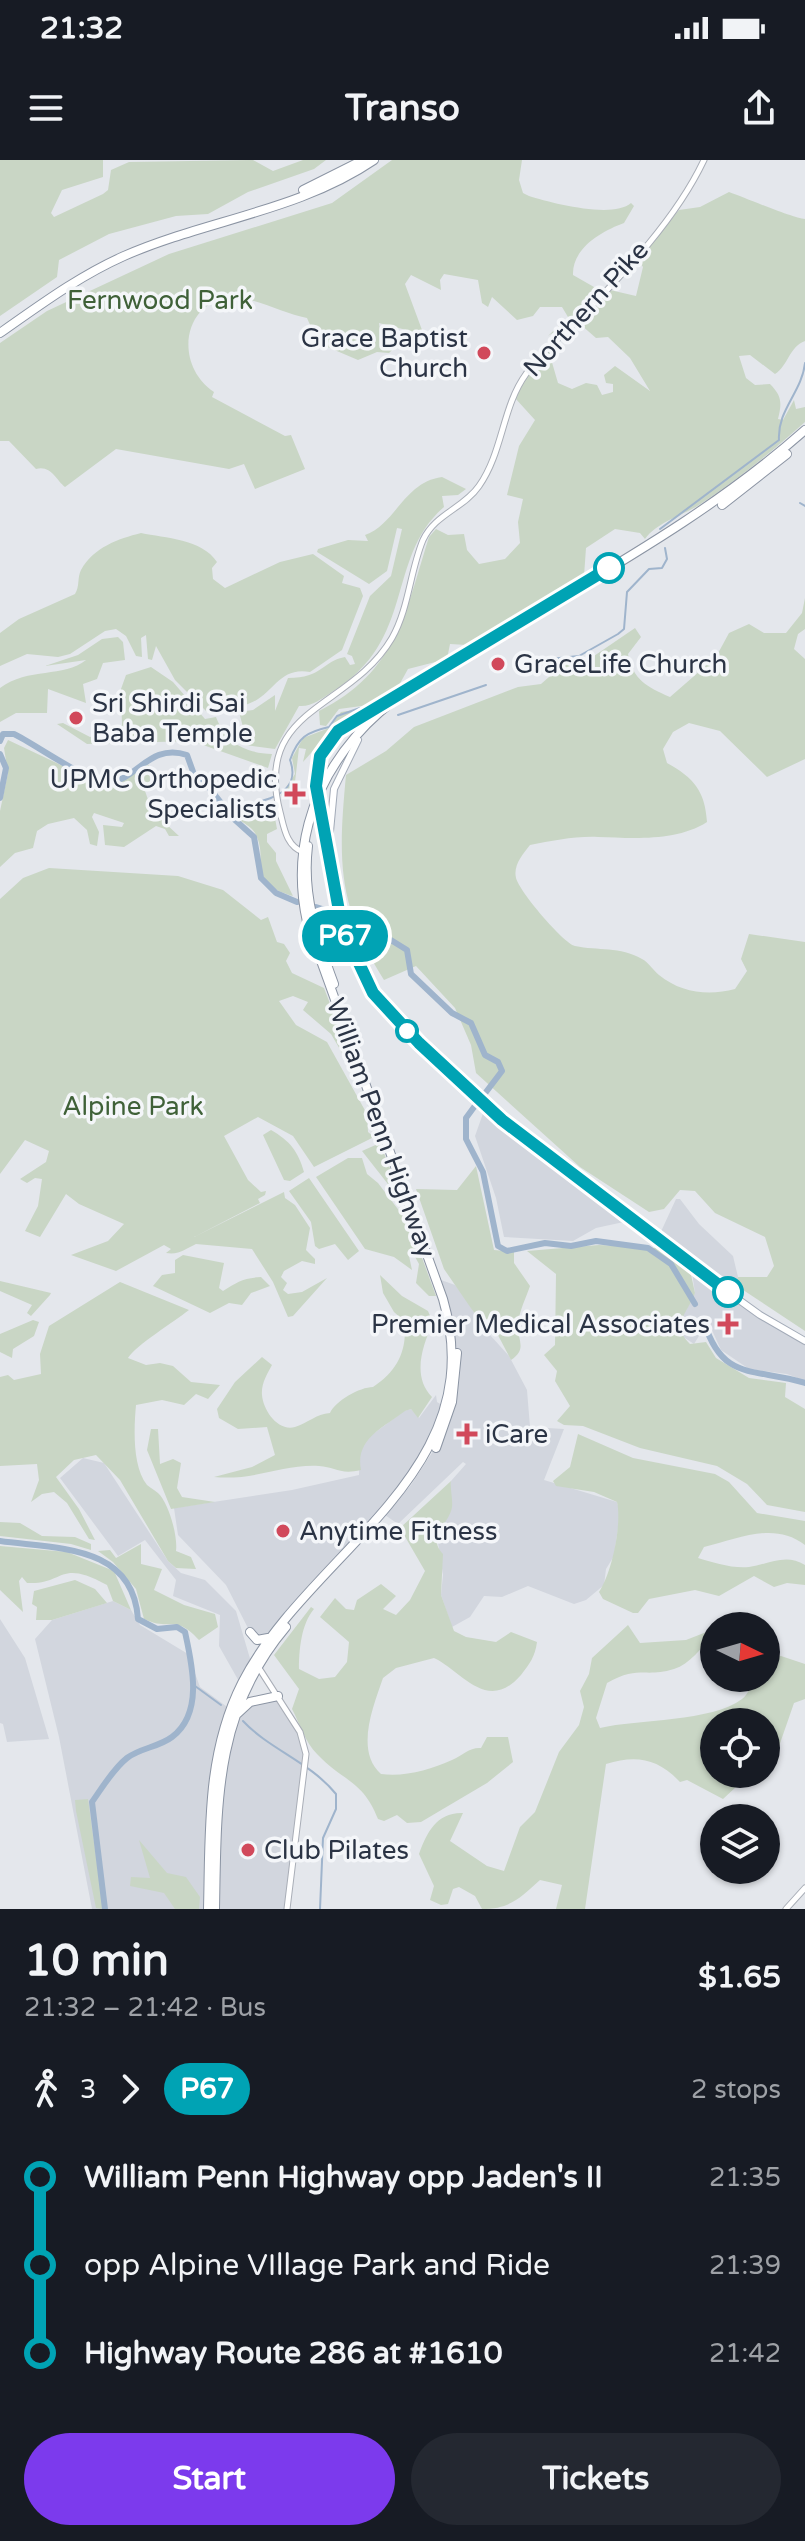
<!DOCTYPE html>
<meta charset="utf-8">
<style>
body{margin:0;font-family:"Varela Round",sans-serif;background:#242831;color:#f1f3f6;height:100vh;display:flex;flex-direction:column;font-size:30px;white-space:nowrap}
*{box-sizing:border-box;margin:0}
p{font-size:26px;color:#9ea1a6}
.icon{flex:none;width:44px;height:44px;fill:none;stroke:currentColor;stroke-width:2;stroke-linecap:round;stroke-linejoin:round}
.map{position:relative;height:1749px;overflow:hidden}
.drawer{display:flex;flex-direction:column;background:#171b24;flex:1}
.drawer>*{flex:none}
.badge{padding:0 16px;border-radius:26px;font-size:28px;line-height:52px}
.needle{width:52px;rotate:95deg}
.tools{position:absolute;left:700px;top:1452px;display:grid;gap:16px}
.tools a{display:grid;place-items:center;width:80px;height:80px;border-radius:50%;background:#171b24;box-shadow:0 2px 6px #0004;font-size:40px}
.map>.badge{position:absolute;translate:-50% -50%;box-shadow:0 0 0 4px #fff}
.legs{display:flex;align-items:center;gap:12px;height:88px;padding:0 24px;font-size:26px}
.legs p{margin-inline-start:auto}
.overview{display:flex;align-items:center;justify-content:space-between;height:136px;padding:0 24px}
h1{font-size:44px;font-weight:700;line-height:60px}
.primary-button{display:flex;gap:16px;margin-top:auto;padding:16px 24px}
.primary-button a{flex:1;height:92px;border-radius:48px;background:#7c3aed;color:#fff;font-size:32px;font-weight:700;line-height:92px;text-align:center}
.primary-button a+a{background:#242831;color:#f1f3f6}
ul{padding:0 24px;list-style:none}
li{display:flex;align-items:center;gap:28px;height:88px;font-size:30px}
li i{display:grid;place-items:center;width:12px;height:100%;margin:0 10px;background:currentColor}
li i::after{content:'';width:20px;height:20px;margin:-10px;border:6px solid;border-radius:50%;background:#171b24}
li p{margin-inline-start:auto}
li:first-child i{background:linear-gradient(#0000 50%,currentColor 0)}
li:last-child i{background:linear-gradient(currentColor 50%,#0000 0)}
.status{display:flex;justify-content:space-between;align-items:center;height:56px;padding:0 40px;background:#171b24;direction:ltr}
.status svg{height:22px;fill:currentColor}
header{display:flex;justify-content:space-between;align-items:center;height:104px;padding:0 24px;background:#171b24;font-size:36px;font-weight:700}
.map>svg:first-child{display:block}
</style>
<div class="status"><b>21:32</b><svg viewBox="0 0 49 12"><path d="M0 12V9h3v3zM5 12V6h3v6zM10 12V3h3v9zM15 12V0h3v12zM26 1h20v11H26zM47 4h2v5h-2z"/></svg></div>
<header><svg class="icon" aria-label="menu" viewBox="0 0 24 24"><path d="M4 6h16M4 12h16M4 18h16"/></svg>Transo<svg class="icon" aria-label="share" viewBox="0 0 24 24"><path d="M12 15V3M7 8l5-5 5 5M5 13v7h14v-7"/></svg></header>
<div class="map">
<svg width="805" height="1749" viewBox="0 0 805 1749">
<rect width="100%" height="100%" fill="#e4e7ec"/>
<!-- built -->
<path fill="#d2d6de" d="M486,945l147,115 -37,8 -23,13 -69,-4 -8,-39 -21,-62z
M676,1039h4l19,25 34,32 5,21 -9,15 76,49v40l-18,-7 -38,-5 -28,-19 -10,-22 -9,3 -8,13 -12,-8 -3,-9 3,-11 13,-23 -4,-27 -33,-28z
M441,1120l14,5 10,12 16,28 28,31 18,34 3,37 34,2 -20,51 73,22 3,12 -6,42 -8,13 -2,16 -18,15 -12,4 -46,-18 -26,11 -18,-1 -14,21 -18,10 -11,-32 2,-20 -6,-39 6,-11 8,-44 15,-17 -3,-2 -65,62 -13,-9 26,-30 26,-40 20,-91 -4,-33z
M436,1235l1,7 8,5 -22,53 -158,180 -15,-8 -24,-47 -48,-50 -4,-27 118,-18 67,-15 1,-27 5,-8 39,-29 7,-2 8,9z
M83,1298l21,5 64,98 13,12 24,7 31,31 15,51 -10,23 -22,-39 1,-31 -47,-19 3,-16 -31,-40 -27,16 -58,-78z
M113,1441l18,9 9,15 48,29 12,33 30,22 -24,200h-114l-33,-172 -24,-98 17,-19z
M0,1459l25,39 24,81 -42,3 -4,-18 -3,-1z
M278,1536l27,50 -18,163h-72l3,-117 22,-82z"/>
<!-- green -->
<path fill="#c9d6c5" d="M0,0h103v17l-41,13 -11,23 3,4 49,-23 5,-4 3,-20 18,-8 124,-2 20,11 30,-11h23l-12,9 -66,23 -40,22 -32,2 -67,18 -50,26 -2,17 -57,39z
M392,0h130l-3,20 4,13 6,3c22,7 84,23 102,7l3,3 -10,17c-22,8 -52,25 -51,52l28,16 -33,32 -20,13 20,-19 -6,-10h-22l-7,9 -16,4 -25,-23 -4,10 -6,-4 -4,-23 -34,-6 -4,6 1,10 -30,-15 -6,9 17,46 -4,3 -39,-10 1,8 11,8 4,8 -6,6 -12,-1 -19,8 -40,-17 -11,-25c-23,-4 -50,-20 -72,-20 -50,-2 -64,65 -21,94l-2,5 73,39 6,-1 14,34 -50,20 -11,-25 -15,5 -113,-20 -51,38c-9,-7 -14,-22 -29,-18l-27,-28h-9v-98l47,-32 122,-57 163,-51z
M729,32c17,6 63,26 76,27v122c-16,6 -17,25 -30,33l-25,-19 -11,1 7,22 9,7 15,-1c12,12 12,19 8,35l5,1 11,-20 2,9 9,-2v15c-32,29 -67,57 -103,81 -19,13 -44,18 -57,36l-5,-6 -25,-4 -29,19 -2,28 -103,64 -14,5 -17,-1 -3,15 -39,10 -10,18 -29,18 -30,4 -13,17 -6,-1 -1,-14c78,-39 86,-98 110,-174l7,-8 12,6 16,-1 3,16 12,14 26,-5 15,-16 -2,-21 5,-23 -16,-4 12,-49 16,-26 -20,-22 9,-17 32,-37 -5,15 7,24 14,6 14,-6 11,2 5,10 11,-3v-8l-7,-1 -2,-8 11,-9 35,25 -20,-33 -22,-21 -12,1 -16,-14 30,-34 26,6 7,-29 -6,-8 42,-49 21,-3z
M442,317l24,12 -8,6 -16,1 2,11c-59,51 -27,133 -112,185 -11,7 -20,15 -33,14l-24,43 -30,-4 -13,-8 6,-8 10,1 -5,-3 -4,-15 14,-2 22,-15v16l13,-33c35,0 34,-17 57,-21l5,8 5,-1 -3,-8 -5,-2 23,-58 21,-20 11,-47 -5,-1 -10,43 -18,13 -52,-32 1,-3 30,-9 20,1 -3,-6c30,-10 39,-53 77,-58z
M141,373c24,5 61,6 76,29l-5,6 1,11 12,9 55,-26 33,-8 31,22 -2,7 18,5 3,8 -21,54 -32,22c-33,-6 -36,25 -65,33 -13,3 -24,0 -36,9l-34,-34 -19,-34 -4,14 -4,-1 -2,-24 -5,3 1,19 -6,-1 -10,-20 -10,-7 -11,2 -35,23 -12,3 -31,-3 -27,12v-33l19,-14 56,-25c5,-8 2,-16 6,-24 13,-23 37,-31 60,-37z
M805,438v31l-7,5 -4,15 11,10v100l-38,18 -47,-46 -31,-8 -16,9 -10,17 4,14c27,15 38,28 40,59 -31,20 -75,16 -109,15 -23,-1 -46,4 -68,8 -7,9 -17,20 -14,33 3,13 47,65 59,68 23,5 45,0 67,13 6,3 11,11 17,16 22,18 50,21 76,14l12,-18 -6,-12 8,-25 56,8v389l-71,-47 4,-7h29l7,-11 -9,-29 -50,-24 -20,-22 -15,-1 -16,19 -15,3 -69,-45 -104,-94 -5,-28 -16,-37 -39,-42 -32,14c-47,-76 -46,-119 -38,-205l40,-24 28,-24 104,-40 23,-3 24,-21 29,-7 41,-28 6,9 -13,17c5,26 19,33 42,43l46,-40 13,-24 20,-9 15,9h22l16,-20z
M118,477l5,5 2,18 -22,3 -6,16 -14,5 3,19 -38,-14 -1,24h-31l-16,9v-34c28,-21 64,-10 86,-28l-41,6 33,-11 24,-16z
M151,507l22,15 32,37 11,-2c10,26 29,36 56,37l-4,14 -76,-27 -105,3 -30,-20 6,-1 27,14 32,-12 -1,-36 5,-14z
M347,551l9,2 -29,22 -24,27 3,-13 -7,-1 -4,34 -12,15 -2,-2 14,-21 -3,-16 11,-20 26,-10 12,-16z
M8,580l91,43 19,1 28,-20 3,1 1,16 -5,10 7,20 27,25h-10l-4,-7 -9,-3 -32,21 -19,-2 -2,-20 19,2 2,-4 -30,-10 -2,4 7,15 -2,14 -7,-2 -3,-14 -13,-12 -26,6 -11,7 -4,17 -18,5 -15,14v-56l8,-38 -4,-25z
M272,642l5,27 -10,5v8l9,11v8l17,35c-48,-14 -24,-35 -37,-61 -5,-12 -21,-13 -27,-27z
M49,708l129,8 45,14 38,30 7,-3 9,25 7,2 6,9 -4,8 6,12 32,15 38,99 -31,-53 -28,-24 5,-8 -15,-6 -14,5 17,24 31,17 40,72 1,18 6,5 -60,30 -21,-31 -35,-19 -34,19 24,44 13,12 5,-1 -1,4 -7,4 2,4 -66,34 90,-45 1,6 10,7 15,23 -4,22 9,9v5l-13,-3 -18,10 -3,6 6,6 -4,7 5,4 14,-2 25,-14 -34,38 -5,1 -15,-35 -21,-33 -56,-5c-11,5 -16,11 -30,9l5,-4 -7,-4 -48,26 -45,-16 37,-14 16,-17 -45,-20 -13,-10 -26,43 -15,-6 13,-25 4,-27 -7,-1 -8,5 -7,-4 26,-17 3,-11 -24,-11 -25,34v-275l23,-21z
M271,970c19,11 27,21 33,42l-14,9 -6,-1 -21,-45z
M380,983l20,51 2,8 -40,-51z
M348,998h14l5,16 11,9 32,42 26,71h-7l-13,-13 3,-19 -5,-9 -5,1 3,14 -18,-13 -29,-8 -49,-72z
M476,1006l18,84 20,2v11l16,23c-4,12 -11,25 -12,39 -1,15 10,24 -7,35l-21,-40 -13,-3 -33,-48 -28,-80 41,1z
M309,1018l50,73 -11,9 -13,-16 -16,5 -4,-3 -4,-24 -22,-31z
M599,1085l58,3 33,22 5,23c-7,20 -25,31 -5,51l16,-2 10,16 33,20 37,5 -1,14 20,12v103l-38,-7 -20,-21 -30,-18 -77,-18 -57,-22 -19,-1 -7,-4 13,-15 -15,-25 2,-10 -13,-16 11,-10 1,-71 -29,-23z
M183,1095l41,8 -5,25 4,3c14,-9 20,-13 38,-14l9,9 -19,7 -9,12 -13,-2 -19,10 -57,-27 9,-11 13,-2v-13z
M380,1115l22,21 26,15 5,12c-11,23 -21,54 -1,74l-14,21 -7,-9 -6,2c-22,17 -50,28 -44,59 -21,5 -26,-3 -42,-4 -36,-2 -65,15 -105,11l38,-10 23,-12 -8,-28 -29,2 -19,-11 -2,-9 18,-27 27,-25 10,8c-5,9 -11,19 -10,30 1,15 16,37 33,32 13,-4 21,-13 35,-14 5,-12 30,-26 43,-26 25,-16 35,-38 31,-66l-10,-9 -11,-19z
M0,1121l51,12 -1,2 -19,21 -4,-3 5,-8 -32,-14z
M120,1122l69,28c-15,12 -53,35 -61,48l18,7 14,-2 13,3 18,16 29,3 -12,14 -12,-5 -12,11 -22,-5 -26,5c-2,22 -4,61 11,80 1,1 10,7 11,8 11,10 20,44 18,58l15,6 5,12 -20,-1 -8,-7 -48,-81 -24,-25 -22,5 -18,17 23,32 16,31 -6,-1 -22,-36 -13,-11 -12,2 -11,8 8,-22 -2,-16 -37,2v-89l8,-2 6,5 27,-6 -1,-20 9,-28z
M33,1160l6,2 -5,14 -21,13 -1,9 -12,-6v-18z
M151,1269h7l2,35 13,-5 8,4 -4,25 5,9 33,5 -44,7 -24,-59z
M578,1274l55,24 82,16 14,8 28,31 48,8v24c-31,-24 -67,-6 -101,2l-6,11c14,4 35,11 51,9 20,-3 37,-14 56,-2v20l-18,-2 -13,4 -20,-11 -35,20 -24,-6 -46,9 -11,14h-5l-30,-14 -4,-7c13,-19 23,-68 18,-90l-23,-10 -38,-6 -3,-5 17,-14z
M451,1321c-1,8 2,19 1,26 -3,18 -26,29 -9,47l-2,41 13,36 12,6 30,5 15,-10 26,10c-2,15 -7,21 -16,33 -34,39 -59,-4 -87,-17l-38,10 -13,10c-10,29 -28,73 -2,96 24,3 49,-4 71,-14 11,-5 18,-13 29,-12l6,-11h21l5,25 -26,21 -66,39 -14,1 -10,-8 -13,6 -6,-2c-15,-39 -36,-38 -61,-65 -12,-12 -17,-30 -25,-45l7,-20 -25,-34 37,-48 3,2c-13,15 -15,42 -15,60l20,10 16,-2 12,-15 2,-20 -29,-25 15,-19 11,11 8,1 3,-10 24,-16 15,12 -13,13 13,6 14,-15 15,-29 -25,-43z
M0,1362l20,1 22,13 33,1 16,7v6l-20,-6 -71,-8z
M141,1384v20l21,5 -8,21 30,15 31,9 3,13 -19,13c-25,-27 -28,-8 -55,-21l-8,-30 -23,-27 -15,-11 12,-1 6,8z
M0,1386l67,6 47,19 17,39 -18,-9 -6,-16c-49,-27 -42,0 -80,-2l-5,-6 -3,4 4,31 -23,-22z
M75,1420l20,9 12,14 -55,17h-16l1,-13 -5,-3 2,-13z
M628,1465l12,18 46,-3 23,-9 3,5c-11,12 -22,28 -38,33 -28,9 -35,-4 -67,14l-11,35 4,10c38,-9 112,-6 142,-29 6,-4 9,-14 12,-21h12v-20l15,-2 24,8v35l-11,4 -17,49 -11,9v-39h-52v52h36l-27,25 -36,-19 -7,2c-23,-24 -44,-27 -74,-18l-21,145h-29l6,-24 -22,-5c-20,18 -30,29 -58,29l-7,-13 -16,-9 -6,2 -5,15 -7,1 -11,-5 4,-14 -15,-32c8,-22 18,-42 44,-41l-13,28 37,25 17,5 16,-44 15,-15 24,-60 20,-27 5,-18 -4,-16 9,-17 3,-16z
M88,1639l15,110 -7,-1 -20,-97 -1,-11z
M139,1680l28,33 19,4 14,20 -1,12h-24l-11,-16 -34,-7 1,-9 19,1z"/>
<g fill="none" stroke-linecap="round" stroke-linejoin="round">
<!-- stream -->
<path stroke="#9fb4cc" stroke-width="2" d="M800,343l5,3
M660,369l119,-89c-2,-30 23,-48 26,-77
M520,506l20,-6 39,-4 39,-22 6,-5 3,-37 22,-23 13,-1 5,-9 -2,-11
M398,555l88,-30
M219,642c27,6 86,-2 71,-42 8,-23 17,-28 39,-33l8,-11 23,-8
M195,1526l26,19
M243,1561c26,28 67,41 93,73v15l-13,29 -3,71"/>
<!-- river -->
<path stroke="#9fb4cc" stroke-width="6" d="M0,581l3,-7h11c21,10 73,48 94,48 28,0 41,-40 79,-27l9,25 11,5 27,34 20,18 7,41 15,15 21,9
M0,594l6,14 -6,30
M316,747l13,4
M352,756l55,34 4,24 41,39 19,10 14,32 13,7 4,9 -19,25
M477,943l-11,15v21l17,33 15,74 9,5 38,-8 26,3 25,-5 52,7 23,16 24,40
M704,1162c19,61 51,45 101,61
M0,1381c56,8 133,3 138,78l19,10 20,-2 8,5c7,32 19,81 -13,105 -13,10 -32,11 -45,21 -14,11 -25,30 -35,44l13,107"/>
<!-- secondary casing -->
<g stroke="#a9aeb7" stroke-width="7">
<path id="secondary" d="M303,692c-17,-6 -19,-25 -23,-40 -27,-105 70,-102 112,-174 17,-30 18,-67 31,-98 12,-26 41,-32 56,-54 24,-34 23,-79 47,-112 15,-22 36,-38 55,-57 45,-46 95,-98 123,-157
M257,1505l43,67 6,22 -19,155
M786,1749l19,-21"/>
</g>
<!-- primary casing -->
<g stroke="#a3abb8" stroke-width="8">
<path id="primary" d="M358,580l-24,49 -5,53 19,91 29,58 45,52 112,103 158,120 68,49 45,26
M317,629c-6,-50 39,-73 77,-93
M321,652l4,24
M316,775l30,-9"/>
</g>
<!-- highway casing -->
<g stroke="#8b94a3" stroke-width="10">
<path id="highway" d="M303,30l60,-30
M0,173c40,-28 79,-57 124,-77 82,-36 175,-45 250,-96
M722,345l65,-51
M308,686c-6,50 9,92 26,138
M436,1288l16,-46 5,-49
M250,1472l7,8 11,-2
M237,1554l13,-12 28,-6
M208,1749c2,-77 -2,-155 34,-226 67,-132 252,-209 201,-384l-136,-377c-15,-68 3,-133 49,-186 39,-46 97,-73 148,-104 104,-63 210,-121 301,-202
M215,1749c2,-105 -1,-197 71,-282"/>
</g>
<!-- secondary -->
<use href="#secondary" stroke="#fff" stroke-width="5"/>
<!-- primary -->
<use href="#primary" stroke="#fff" stroke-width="6"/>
<!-- highway -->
<use href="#highway" stroke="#fff" stroke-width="8"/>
<!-- primary-bridge casing -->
<g stroke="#a3abb8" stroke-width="8" stroke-linecap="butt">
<path id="primary-bridge" d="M317,629l4,23"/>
</g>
<!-- primary-bridge -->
<use href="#primary-bridge" stroke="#fff" stroke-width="6"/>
</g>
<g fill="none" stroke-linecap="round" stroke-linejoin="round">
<!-- line-1 casing -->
<g stroke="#fff" stroke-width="18">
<path id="line-1" d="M609,408l-271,163 -18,25 -4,30 26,141 31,66 46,50 83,77 226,172"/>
</g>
<!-- line-1 -->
<use href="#line-1" stroke="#00a3b4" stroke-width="12"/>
</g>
<!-- markers -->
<g fill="#d1495b" stroke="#f4f6f9" stroke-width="3">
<circle cx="484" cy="193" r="8"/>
<circle cx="498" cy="504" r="8"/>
<circle cx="76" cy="558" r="8"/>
<path d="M291 622h8v8h8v8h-8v8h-8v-8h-8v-8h8z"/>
<path d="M724 1152h8v8h8v8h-8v8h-8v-8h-8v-8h8z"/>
<path d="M463 1262h8v8h8v8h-8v8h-8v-8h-8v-8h8z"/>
<circle cx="283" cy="1371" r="8"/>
<circle cx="248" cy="1690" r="8"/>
</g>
<g fill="#fff" stroke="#00a3b4" stroke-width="4">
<circle cx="609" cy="408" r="14"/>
<circle cx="407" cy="871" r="10"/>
<circle cx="728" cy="1132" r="14"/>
</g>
<g text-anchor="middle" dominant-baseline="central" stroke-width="7" stroke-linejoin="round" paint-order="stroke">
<!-- park labels -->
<g font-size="26" fill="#3f6138" stroke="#f4f6f9">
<text x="160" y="140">Fernwood Park</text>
<text x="133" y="946">Alpine Park</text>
</g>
<!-- street labels -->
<g font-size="26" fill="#2b3445" stroke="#f4f6f9">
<text transform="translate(586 149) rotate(-48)">Northern Pike</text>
<text transform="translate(381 968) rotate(70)">William Penn Highway</text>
</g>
<!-- poi labels -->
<g font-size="26" fill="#2b3445" stroke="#f4f6f9" text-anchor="start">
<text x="468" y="178" text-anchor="end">Grace Baptist<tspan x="468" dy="30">Church</tspan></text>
<text x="514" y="504">GraceLife Church</text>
<text x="92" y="543">Sri Shirdi Sai<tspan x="92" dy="30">Baba Temple</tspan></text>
<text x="277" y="619" text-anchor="end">UPMC Orthopedic<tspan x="277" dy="30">Specialists</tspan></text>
<text x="710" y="1164" text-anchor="end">Premier Medical Associates</text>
<text x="485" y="1274">iCare</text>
<text x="299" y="1371">Anytime Fitness</text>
<text x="264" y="1690">Club Pilates</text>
</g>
</g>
</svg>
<div class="tools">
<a><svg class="needle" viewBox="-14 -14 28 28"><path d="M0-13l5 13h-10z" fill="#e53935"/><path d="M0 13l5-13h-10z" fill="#9ea1a6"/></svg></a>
<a><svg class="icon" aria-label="locate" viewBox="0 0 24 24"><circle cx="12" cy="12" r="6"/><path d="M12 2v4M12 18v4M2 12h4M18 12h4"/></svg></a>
<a><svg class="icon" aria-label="layers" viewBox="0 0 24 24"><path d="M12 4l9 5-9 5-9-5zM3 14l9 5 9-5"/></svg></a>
</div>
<b class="badge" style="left:345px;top:776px;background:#00a3b4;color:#fff">P67</b>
</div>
<section class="drawer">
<div class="overview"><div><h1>10 min</h1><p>21:32 – 21:42 · Bus</p></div><b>$1.65</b></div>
<div class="legs"><svg class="icon" aria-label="walk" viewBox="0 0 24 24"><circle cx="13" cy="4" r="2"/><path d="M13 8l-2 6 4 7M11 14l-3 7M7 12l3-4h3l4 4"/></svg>3<svg class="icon" aria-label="forward" viewBox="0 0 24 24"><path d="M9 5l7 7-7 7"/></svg><b class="badge" style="background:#00a3b4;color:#fff">P67</b><p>2 stops</p></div>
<ul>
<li><i style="color:#00a3b4"></i><b>William Penn Highway opp Jaden's II</b><p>21:35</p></li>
<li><i style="color:#00a3b4"></i><span>opp Alpine VIllage Park and Ride</span><p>21:39</p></li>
<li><i style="color:#00a3b4"></i><b>Highway Route 286 at #1610</b><p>21:42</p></li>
</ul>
<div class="primary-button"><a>Start</a><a>Tickets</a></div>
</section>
